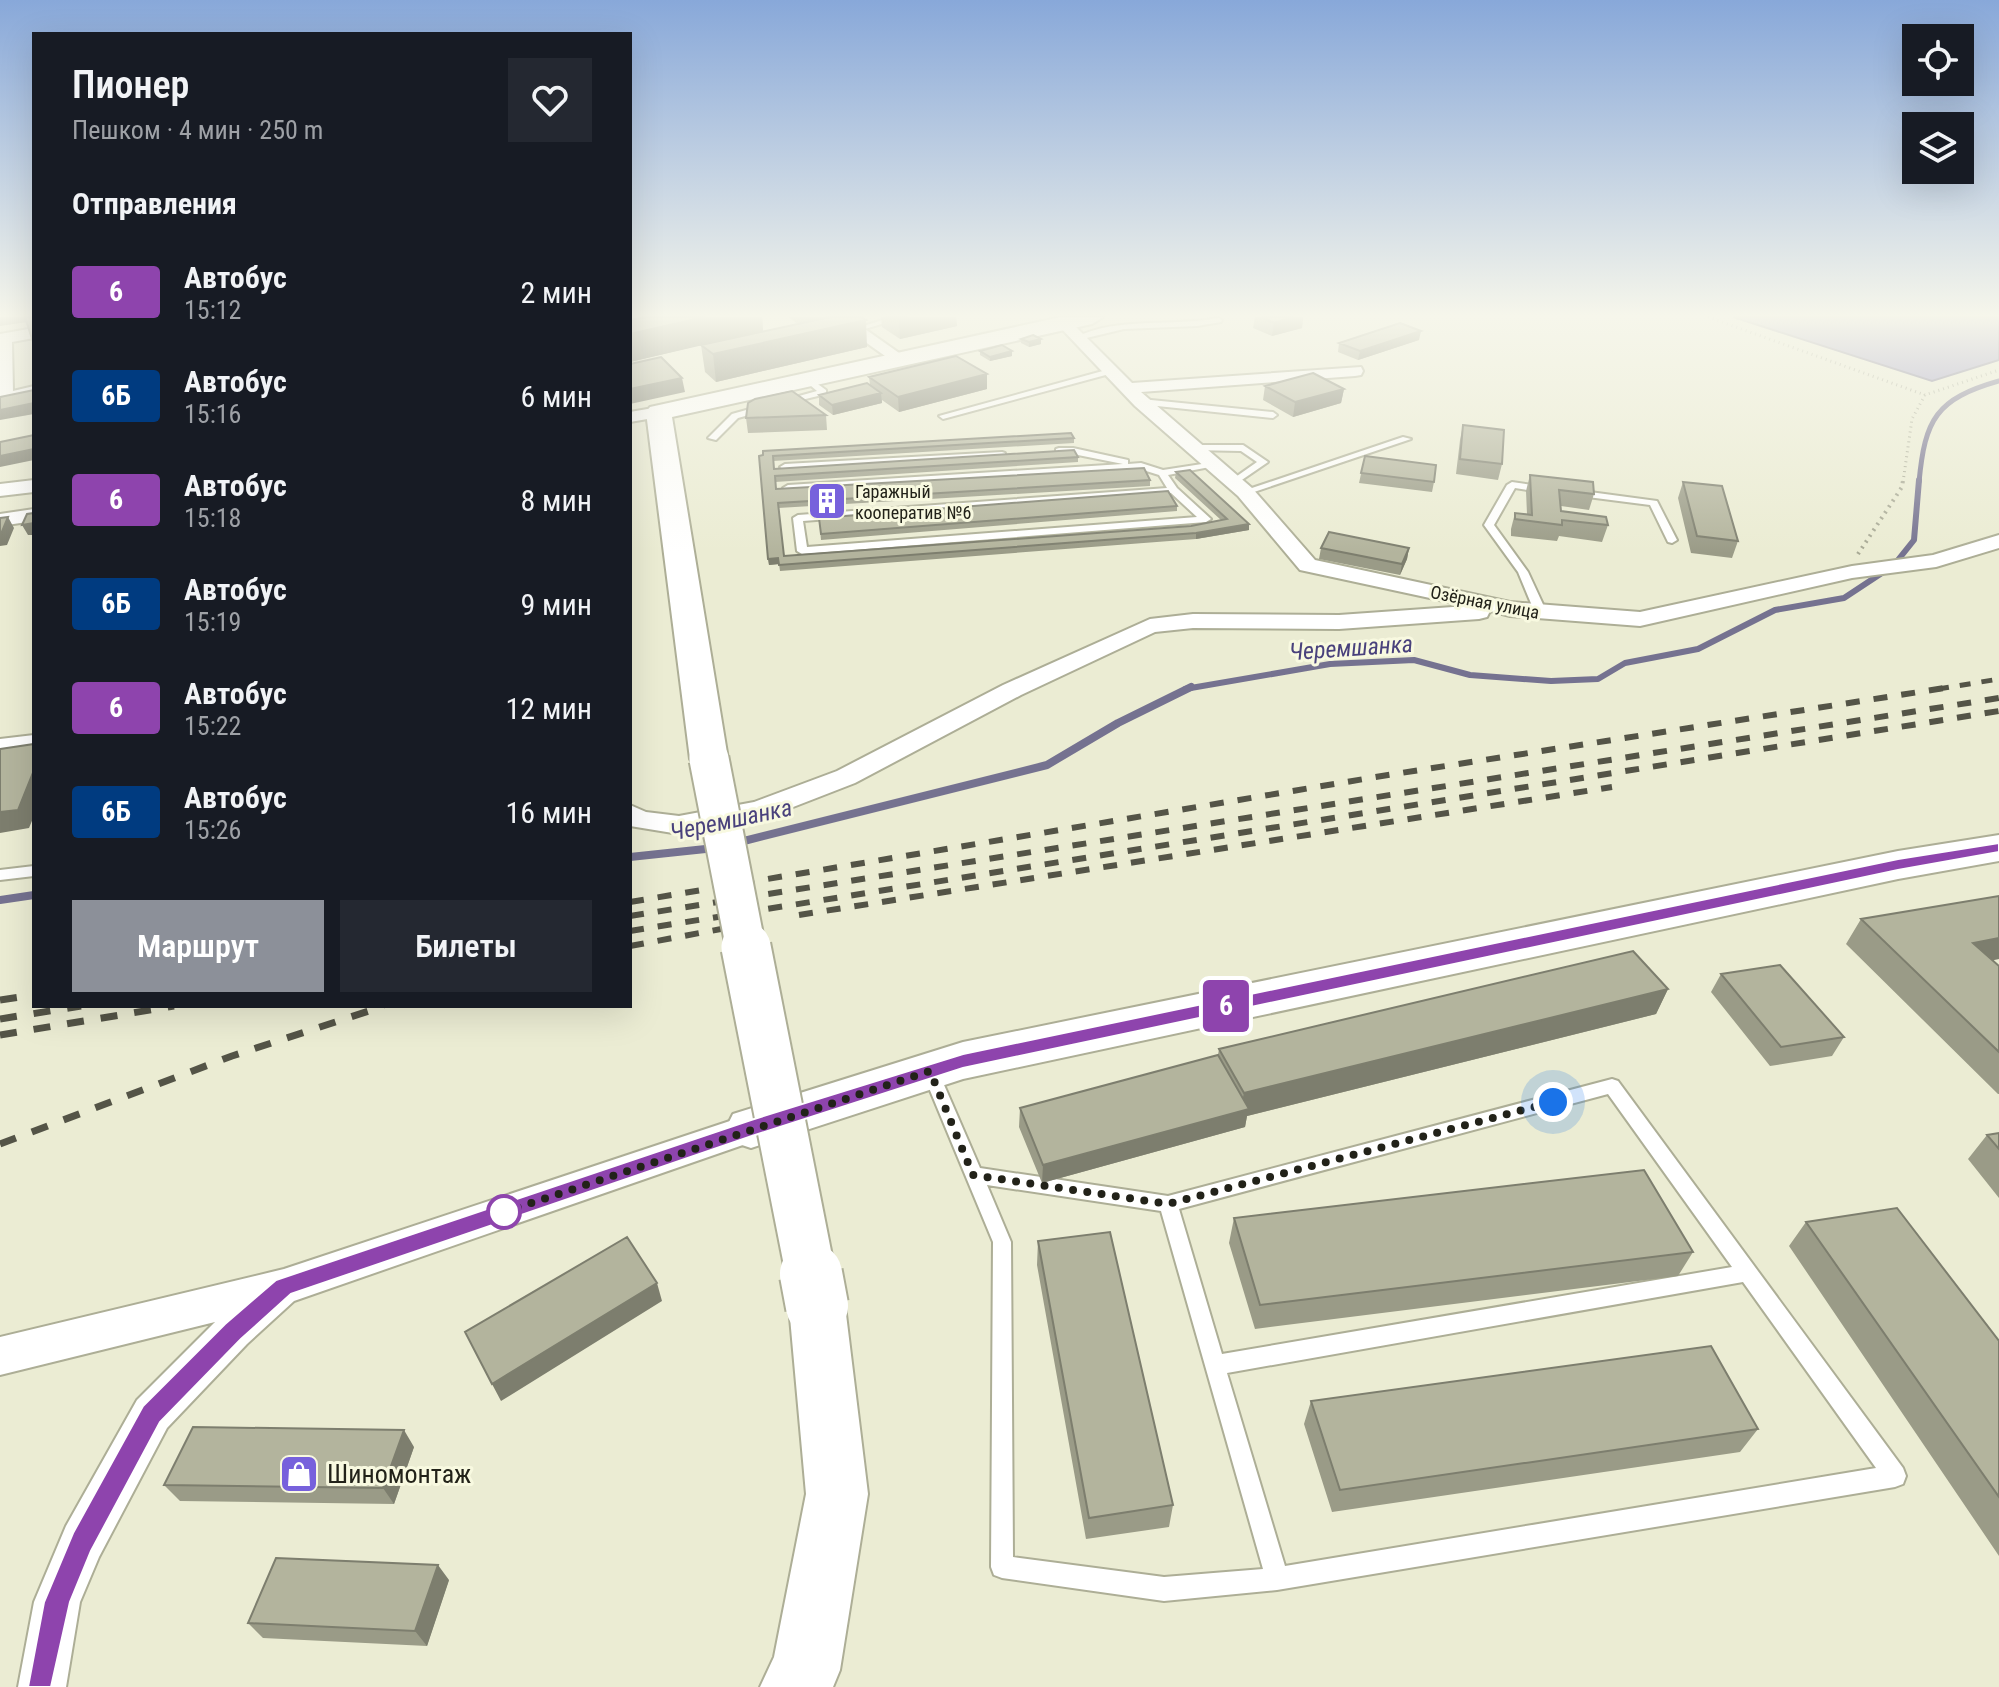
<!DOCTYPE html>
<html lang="ru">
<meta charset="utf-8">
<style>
body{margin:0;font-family:"Roboto Condensed",sans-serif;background:#242831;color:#f1f3f6;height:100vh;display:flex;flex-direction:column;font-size:30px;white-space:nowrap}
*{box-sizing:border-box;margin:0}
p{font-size:26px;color:#9ea1a6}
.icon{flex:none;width:44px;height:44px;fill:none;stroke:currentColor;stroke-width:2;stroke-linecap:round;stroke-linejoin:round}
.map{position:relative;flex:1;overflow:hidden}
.side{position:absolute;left:32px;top:32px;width:600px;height:976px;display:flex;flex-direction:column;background:#171b24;border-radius:0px;box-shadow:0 8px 32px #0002}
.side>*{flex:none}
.badge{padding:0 16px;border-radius:6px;font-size:28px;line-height:52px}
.controls{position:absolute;left:1902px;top:24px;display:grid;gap:16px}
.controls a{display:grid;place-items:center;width:72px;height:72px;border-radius:0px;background:#171b24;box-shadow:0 8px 32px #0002;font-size:40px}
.you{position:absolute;width:40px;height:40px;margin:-20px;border:6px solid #fff;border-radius:50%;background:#1a73e8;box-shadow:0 0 0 12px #1a73e833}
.map>.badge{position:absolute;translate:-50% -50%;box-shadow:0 0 0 4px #fff}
h2{padding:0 40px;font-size:30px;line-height:72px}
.round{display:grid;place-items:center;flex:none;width:84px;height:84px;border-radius:0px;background:#242831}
.head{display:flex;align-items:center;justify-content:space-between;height:136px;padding:0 40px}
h1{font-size:38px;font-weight:600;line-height:60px}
.primary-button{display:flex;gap:16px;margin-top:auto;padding:16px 40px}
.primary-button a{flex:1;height:92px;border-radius:0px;background:#8c9099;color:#fff;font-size:32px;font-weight:600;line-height:92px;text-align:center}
.primary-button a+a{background:#242831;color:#f1f3f6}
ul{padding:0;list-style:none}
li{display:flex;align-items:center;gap:24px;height:104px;padding:0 40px}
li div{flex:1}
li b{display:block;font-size:30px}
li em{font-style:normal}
li .badge{min-width:88px;font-weight:700;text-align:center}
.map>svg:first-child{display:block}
</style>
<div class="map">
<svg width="1999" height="1687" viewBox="0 0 1999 1687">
<rect width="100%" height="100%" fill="#ebecd3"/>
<!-- water -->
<path fill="#9895c3" stroke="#757290" stroke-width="2" d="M1733,317h266v43l-67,21z"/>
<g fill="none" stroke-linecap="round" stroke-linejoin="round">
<!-- stream-far2 -->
<path stroke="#757290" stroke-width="5" d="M1919,482c6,-63 17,-83 80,-101"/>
<!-- stream-far1 -->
<path stroke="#757290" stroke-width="6" d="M1185,689l145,-25 84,-4 56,15 81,6 47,-2 27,-16 73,-14 77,-39 69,-12 50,-33 20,-25 5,-60"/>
<!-- stream -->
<path stroke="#757290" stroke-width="8" d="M736,843l311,-78 71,-42 73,-36
M630,857l85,-9
M0,900l34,-5"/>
<!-- lane casing -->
<g stroke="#adae96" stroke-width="4">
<path id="lane" d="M892,317h13l-47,14 -4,-2z
M1218,318l4,2 -1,2 -24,4 -73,3 -46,11 -4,-2c43,-22 98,-11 144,-20z
M1110,369l4,2 -1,2 -170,46 -4,-3z
M808,377l18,13v4l-45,11v-4l36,-10 -13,-11z
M1141,399l132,13 4,3 -4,3 -135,-14v-4z
M764,405l4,3 -1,2 -29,8 -22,22 -8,-2 24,-24z
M1403,437l8,2 -163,55 -8,-2z
M1194,445h49l25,17 -35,24 -3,-1v-4l27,-19 -16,-11 -50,-1v-4z
M1059,448h14l55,12v4l13,-1 22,7 52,-8v4l-47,9 9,13 34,31 -5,3 -404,32 -5,-3 -4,-33 5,-3 369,-27 -8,-13 -19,-6 -352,22 -5,-3 5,-3 335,-21 -50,-10 -17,-1v-4zM1171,493l26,24 -390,30 -4,-26z
M1002,452l3,1v4l-220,13 -5,-3 5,-3z
M1512,482l34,5 5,3 -5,3 -31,-5 -21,37 34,47 19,41 -6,3 -6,-3 -17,-41 -34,-47 23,-40z
M1575,490l82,11 20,39 -5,3 -4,-1 -18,-37 -78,-10v-4z
M34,866v10l-34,4v-10z
M930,1064l6,2 2,5 42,97 188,28 444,-117 6,2 285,387 3,8 -3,8 -8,3 -618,103 -113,11 -162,-23 -8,-3 -3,-8 2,-325 -71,-171 2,-5zM1608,1094l124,173 -510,87 -43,-145zM987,1185l174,26 102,358 -99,8 -151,-20 -2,-315zM1743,1282l133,186 -591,98 -58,-193z"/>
</g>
<!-- street casing -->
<g stroke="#adae96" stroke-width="4">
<path id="street" d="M830,317h18l61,43 -2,3h-12z
M1064,318l5,2 63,63 229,-16 2,4 -2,4 -6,1 -214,16 111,96 63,72 195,42 130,10 212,-46 81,-11 66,-20v13l-63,19 -84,11 -212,48 -130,-10 -20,-5 -3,6 -8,2 -140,10 -146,-1 -38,4 -134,63 -166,88 -85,33 -91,18 -49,-8v-21l16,7 33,4 75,-14 83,-31 166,-86 147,-66 43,-5 146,1 128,-9 -167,-36 -62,-74 -103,-90 -76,-80 -3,-3z
M34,328v10l-22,4 1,49 21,-5v10l-34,6v-68z
M659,407l6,1 3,4 -3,4 -35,6v-10z
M34,480v12l-34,4v-12z
M34,509v12l-34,5v-12z
M34,735v16l-34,4v-16z
M751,1114l12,4 5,10 -5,10 -469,163 -47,43 -80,84 -68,129 -19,45 -14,85h-48l16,-85 32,-76 71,-126 78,-78 -215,53v-38l284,-68z"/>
</g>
<!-- secondary casing -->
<g stroke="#adae96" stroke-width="4">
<path id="secondary" d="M1061,317h42l-11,7 -420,93 56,342 -6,8 -13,3 -13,-3 -6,-8 -44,-347 4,-5z
M1999,835v26l-101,18 -935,200 -212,69 -18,-6 -7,-14 7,-14 230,-72 935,-191z
M817,1280l20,8 8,18 23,188 -28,176 -7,17h-73l14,-30 32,-163 -17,-188 8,-18z"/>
</g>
<!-- path-far1 -->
<path stroke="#a8a995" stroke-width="3" stroke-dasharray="1 4" stroke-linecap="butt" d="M1708,317l217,78
M1903,482l9,-63 13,-24 74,-25"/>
<!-- path -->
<path stroke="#a8a995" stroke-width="4" stroke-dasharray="2 5" stroke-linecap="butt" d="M1858,554l44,-67 1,-7"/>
<!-- lane -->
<use href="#lane" fill="#fff" fill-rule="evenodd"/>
<!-- street -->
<use href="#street" fill="#fff" fill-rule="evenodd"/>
<!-- secondary -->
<use href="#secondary" fill="#fff" fill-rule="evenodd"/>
<!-- rail-far2 -->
<path stroke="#545447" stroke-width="5" stroke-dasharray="11 11" stroke-linecap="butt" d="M1938,689l61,-10"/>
<!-- rail-far1 -->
<path stroke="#545447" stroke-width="6" stroke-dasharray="14 14" stroke-linecap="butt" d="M630,902l758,-127 563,-88
M799,915l813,-128
M630,916l1369,-218
M630,931l1369,-220
M630,946l134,-25"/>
<!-- rail -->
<path stroke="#545447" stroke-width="7" stroke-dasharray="17 17" stroke-linecap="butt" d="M0,1000l34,-5
M0,1019l81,-13
M0,1035l174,-29
M0,1144l232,-88 152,-50"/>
<!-- secondary-bridge-far2 casing -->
<g stroke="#adae96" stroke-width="43" stroke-linecap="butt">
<path id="secondary-bridge-far2" d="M709,759l37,190"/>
</g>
<!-- secondary-bridge-far1 casing -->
<g stroke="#adae96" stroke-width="53" stroke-linecap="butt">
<path id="secondary-bridge-far1" d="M746,947l65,329"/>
</g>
<!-- secondary-bridge casing -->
<g stroke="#adae96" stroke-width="66" stroke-linecap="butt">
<path id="secondary-bridge" d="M811,1274l6,32"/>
</g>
<!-- secondary-bridge-far2 -->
<use href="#secondary-bridge-far2" stroke="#fff" stroke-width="39"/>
<!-- secondary-bridge-far1 -->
<use href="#secondary-bridge-far1" stroke="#fff" stroke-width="49"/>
<!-- secondary-bridge -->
<use href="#secondary-bridge" stroke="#fff" stroke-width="62"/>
</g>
<!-- wall -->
<path fill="#9a9b87" d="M646,317h116l1,14 35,-7 -10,-7h73l6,30 -151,35 -11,-10 -4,-27 -71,17z
M881,317h75l1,9 -57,13 -18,-12z
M1255,317h48l-1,11 -30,8 -19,-8z
M1021,339l20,5 -12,3 -8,-4z
M1419,340l-61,20 -20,-8 1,-9z
M980,351l32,5 -22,5 -10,-6z
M869,377l118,12 -88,23 -17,-12v3l-49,12 -14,-10v-10l51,-10z
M1265,386l79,3 -3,14 -48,14 -30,-17z
M826,415l1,15 -79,3 -2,-15z
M1463,425l39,39 -4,16 -42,-6 4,-34z
M1074,438v5l-301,18 1,8 304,-12v5l-303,20 1,7 374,-9v6l-372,22 6,48 407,-30 30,-6 -46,-42 1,-6 73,52v6l-53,9 -416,32 -1,-7 -10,1 -10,-109z
M1365,456l69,26 -2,10 -73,-9z
M1530,475l64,19 -5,16 -28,-4v5l47,14 -6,17 -43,-6 -2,5 -46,-5v-7l4,-16 12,1 -1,-23z
M1683,482l55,59 -6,17 -41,-5 -13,-55z
M1177,506v5l-356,29 -2,-22z
M1321,548h88l-2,11 -7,16 -81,-16z
M1861,919l132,41 6,6v128h-1l-152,-150z
M1721,974l123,63 -12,19 -62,10 -59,-74z
M1668,989l-12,25 -409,102 -2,11 -203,56 -23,-56 1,-19 198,-53 1,-6z
M1999,1133v65l-31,-39 19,-24z
M1234,1218l459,34 -15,24 -423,53 -26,-86z
M1806,1222l193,119v215l-210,-310z
M1038,1241l135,264 -4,22 -83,12 -49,-274z
M1311,1401l447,28 -18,23 -408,60 -28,-88z
M414,1447l-20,57 -214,-3 -16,-16z
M449,1580l-22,66 -164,-8 -15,-15z"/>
<!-- shaded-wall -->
<path fill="#7d7e6e" d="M0,317h34v4l-34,5z
M705,317h57l1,14 -133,31v-28z
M807,317h30l-29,14z
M899,317h57l1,9 -57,13z
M1294,317h9l-1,11 -30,8 2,-13z
M866,320l1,27 -151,35 -3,-28z
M1421,331l-2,9 -61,20 2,-9z
M1041,339v5l-12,3v-5z
M1012,351v5l-22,5v-4z
M987,374v15l-88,23 -1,-15z
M682,378l3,14 -55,12v-15z
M1344,389l-3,14 -48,14 2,-15z
M881,393l1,10 -49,12 -1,-10z
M34,403v11l-34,6v-10z
M34,449v11l-34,7v-11z
M8,517l6,11 -7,17 -7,1v-12z
M34,523v12h-6l-6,-10z
M1249,524v6l-53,9v-6z
M1409,548l-2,11 -7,16 2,-11z
M778,558l1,6 -10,1 -1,-6z
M34,770v46l-5,12 -29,5v-21z
M1999,938v21l-42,9 16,-25z
M1668,989l-12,25 -409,102 -2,11 -203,56 1,-18 197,-54 4,-18z
M657,1283l5,18 -161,100 -9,-17z
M404,1430l10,17 -20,57 -11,-16z
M438,1565l11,15 -22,66 -12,-15z"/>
<!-- building -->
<path fill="#b3b49d" stroke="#7d7e6e" stroke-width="2" d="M25,317h9v28z
M646,317h59l-75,17v-14z
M830,317h31l5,3 -153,34 -12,-9z
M1261,317h33l-20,6z
M1400,323l21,8 -61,20 -21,-8z
M1033,335l8,4 -12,3 -8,-3z
M1002,345l10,6 -22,6 -10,-6z
M956,356l31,18 -89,23 -29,-20z
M661,357l21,21 -52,11v-25z
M1313,373l31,16 -49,13 -30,-16z
M867,383l14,10 -49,12 -13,-10z
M34,390v13l-34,7v-13z
M792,391l34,24 -80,3 2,-15 7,-4z
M1463,425l41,5 -2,34 -42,-5z
M1071,433l3,5 -301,18 1,13 300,-19 4,7 -303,19 1,13 368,-21 6,12 -372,23 6,53 407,-30 36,-7 -51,-47 14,-2 59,54 -53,9 -417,32 -1,-7 -10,1 -9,-103 4,-1v-4z
M34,435v14l-34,7v-14z
M1365,456l71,9 -2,17 -73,-9z
M1530,475l63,7 1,12 -35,-4 2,21 45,6 2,8 -46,-5v5l-47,-6v-6l17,2z
M1683,482l39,4 16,55 -41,-5z
M1168,491l9,15 -356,28 -2,-16z
M34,513v10l-12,2 5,-11z
M8,517l-7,17h-1v-16z
M1329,532l80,16 -7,16 -81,-16z
M34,744v26l-16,40 -18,2v-63z
M1999,896v42l-26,5 26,23v86l-138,-133z
M1633,951l35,38 -424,104 -25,-44z
M1780,965l64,72 -63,10 -60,-73z
M1218,1055l31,54 -206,56 -23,-57z
M1999,1133v16l-12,-14z
M1644,1170l49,82 -433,53 -26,-87z
M1897,1208l102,133v156l-193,-275z
M1110,1232l63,273 -84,13 -51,-277z
M627,1237l30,46 -165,101 -27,-52z
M1711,1346l47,83 -418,61 -29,-89z
M193,1427l211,3 -21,58 -219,-3z
M276,1558l162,7 -23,66 -167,-8z"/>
<!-- sky -->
<linearGradient id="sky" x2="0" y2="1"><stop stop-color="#88a8d9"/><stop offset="0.57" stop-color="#f6f6eb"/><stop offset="1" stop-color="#f6f6eb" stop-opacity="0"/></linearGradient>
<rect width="1999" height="553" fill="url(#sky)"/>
<!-- line -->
<path fill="#8e44ad" stroke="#fff" stroke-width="2" d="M1999,843v9l-101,18 -935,198 -211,68 -461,158 -50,45 -81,83 -69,129 -21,51 -19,85h-23l16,-85 29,-69 70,-127 82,-82 51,-44 475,-160 212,-66 935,-195z"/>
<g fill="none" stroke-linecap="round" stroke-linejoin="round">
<!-- walk -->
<path stroke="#222219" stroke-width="8" stroke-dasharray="0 14.4" d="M504,1212l426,-141 43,104 195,29 385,-102"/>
</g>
<!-- icons -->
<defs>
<g id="building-square" transform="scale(2)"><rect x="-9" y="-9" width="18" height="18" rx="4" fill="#7761dc" stroke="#f8f9e0"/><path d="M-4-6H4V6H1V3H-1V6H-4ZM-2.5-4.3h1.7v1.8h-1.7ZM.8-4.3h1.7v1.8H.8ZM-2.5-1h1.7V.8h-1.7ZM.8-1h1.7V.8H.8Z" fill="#fff"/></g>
<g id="shop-square" transform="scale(2)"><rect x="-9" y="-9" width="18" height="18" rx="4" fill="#7761dc" stroke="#f8f9e0"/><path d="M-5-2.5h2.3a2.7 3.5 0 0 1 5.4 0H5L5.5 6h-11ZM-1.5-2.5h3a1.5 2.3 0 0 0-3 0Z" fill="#fff"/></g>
</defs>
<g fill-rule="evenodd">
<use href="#building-square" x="827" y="501"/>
<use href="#shop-square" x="299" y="1474"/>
</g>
<!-- markers -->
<circle fill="#fff" stroke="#8e44ad" stroke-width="4" cx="504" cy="1212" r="16"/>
<g text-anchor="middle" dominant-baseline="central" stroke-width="6" stroke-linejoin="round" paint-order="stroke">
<!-- far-poi labels -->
<g font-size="18" fill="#222219" stroke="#f8f9e0" text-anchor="start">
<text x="855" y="491">Гаражный<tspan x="855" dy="21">кооператив №6</tspan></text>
</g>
<!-- far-street labels -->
<g font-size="18" fill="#222219" stroke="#f8f9e0">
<text transform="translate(1485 602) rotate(11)">Озёрная улица</text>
</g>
<!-- water labels -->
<g font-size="24" font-style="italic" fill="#49417c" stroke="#f8f9e0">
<text transform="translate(1351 648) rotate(-4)">Черемшанка</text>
<text transform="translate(731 820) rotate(-12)">Черемшанка</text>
</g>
<!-- near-poi labels -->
<g font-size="26" fill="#222219" stroke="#f8f9e0" text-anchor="start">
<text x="327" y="1474">Шиномонтаж</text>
</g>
</g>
</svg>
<div class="controls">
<a><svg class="icon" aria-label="locate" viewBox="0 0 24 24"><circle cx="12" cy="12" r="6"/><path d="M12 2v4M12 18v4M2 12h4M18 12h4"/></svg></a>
<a><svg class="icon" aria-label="layers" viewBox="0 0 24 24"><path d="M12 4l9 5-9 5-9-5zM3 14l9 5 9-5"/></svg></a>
</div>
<div class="you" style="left:1553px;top:1102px"></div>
<b class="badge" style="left:1226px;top:1006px;background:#8e44ad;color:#fff">6</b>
<section class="side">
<div class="head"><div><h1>Пионер</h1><p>Пешком · 4 мин · 250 m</p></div><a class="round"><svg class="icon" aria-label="heart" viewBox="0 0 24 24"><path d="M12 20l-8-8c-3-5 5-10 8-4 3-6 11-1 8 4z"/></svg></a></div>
<h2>Отправления</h2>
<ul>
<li><span class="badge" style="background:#8e44ad;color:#fff">6</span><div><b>Автобус</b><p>15:12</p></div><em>2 мин</em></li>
<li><span class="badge" style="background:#003b80;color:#fff">6Б</span><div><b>Автобус</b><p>15:16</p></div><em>6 мин</em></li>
<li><span class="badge" style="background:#8e44ad;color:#fff">6</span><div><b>Автобус</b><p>15:18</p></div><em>8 мин</em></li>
<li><span class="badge" style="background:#003b80;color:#fff">6Б</span><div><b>Автобус</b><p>15:19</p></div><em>9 мин</em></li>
<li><span class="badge" style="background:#8e44ad;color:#fff">6</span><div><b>Автобус</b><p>15:22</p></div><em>12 мин</em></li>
<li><span class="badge" style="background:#003b80;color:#fff">6Б</span><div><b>Автобус</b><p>15:26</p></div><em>16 мин</em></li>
</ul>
<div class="primary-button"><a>Маршрут</a><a>Билеты</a></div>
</section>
</div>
